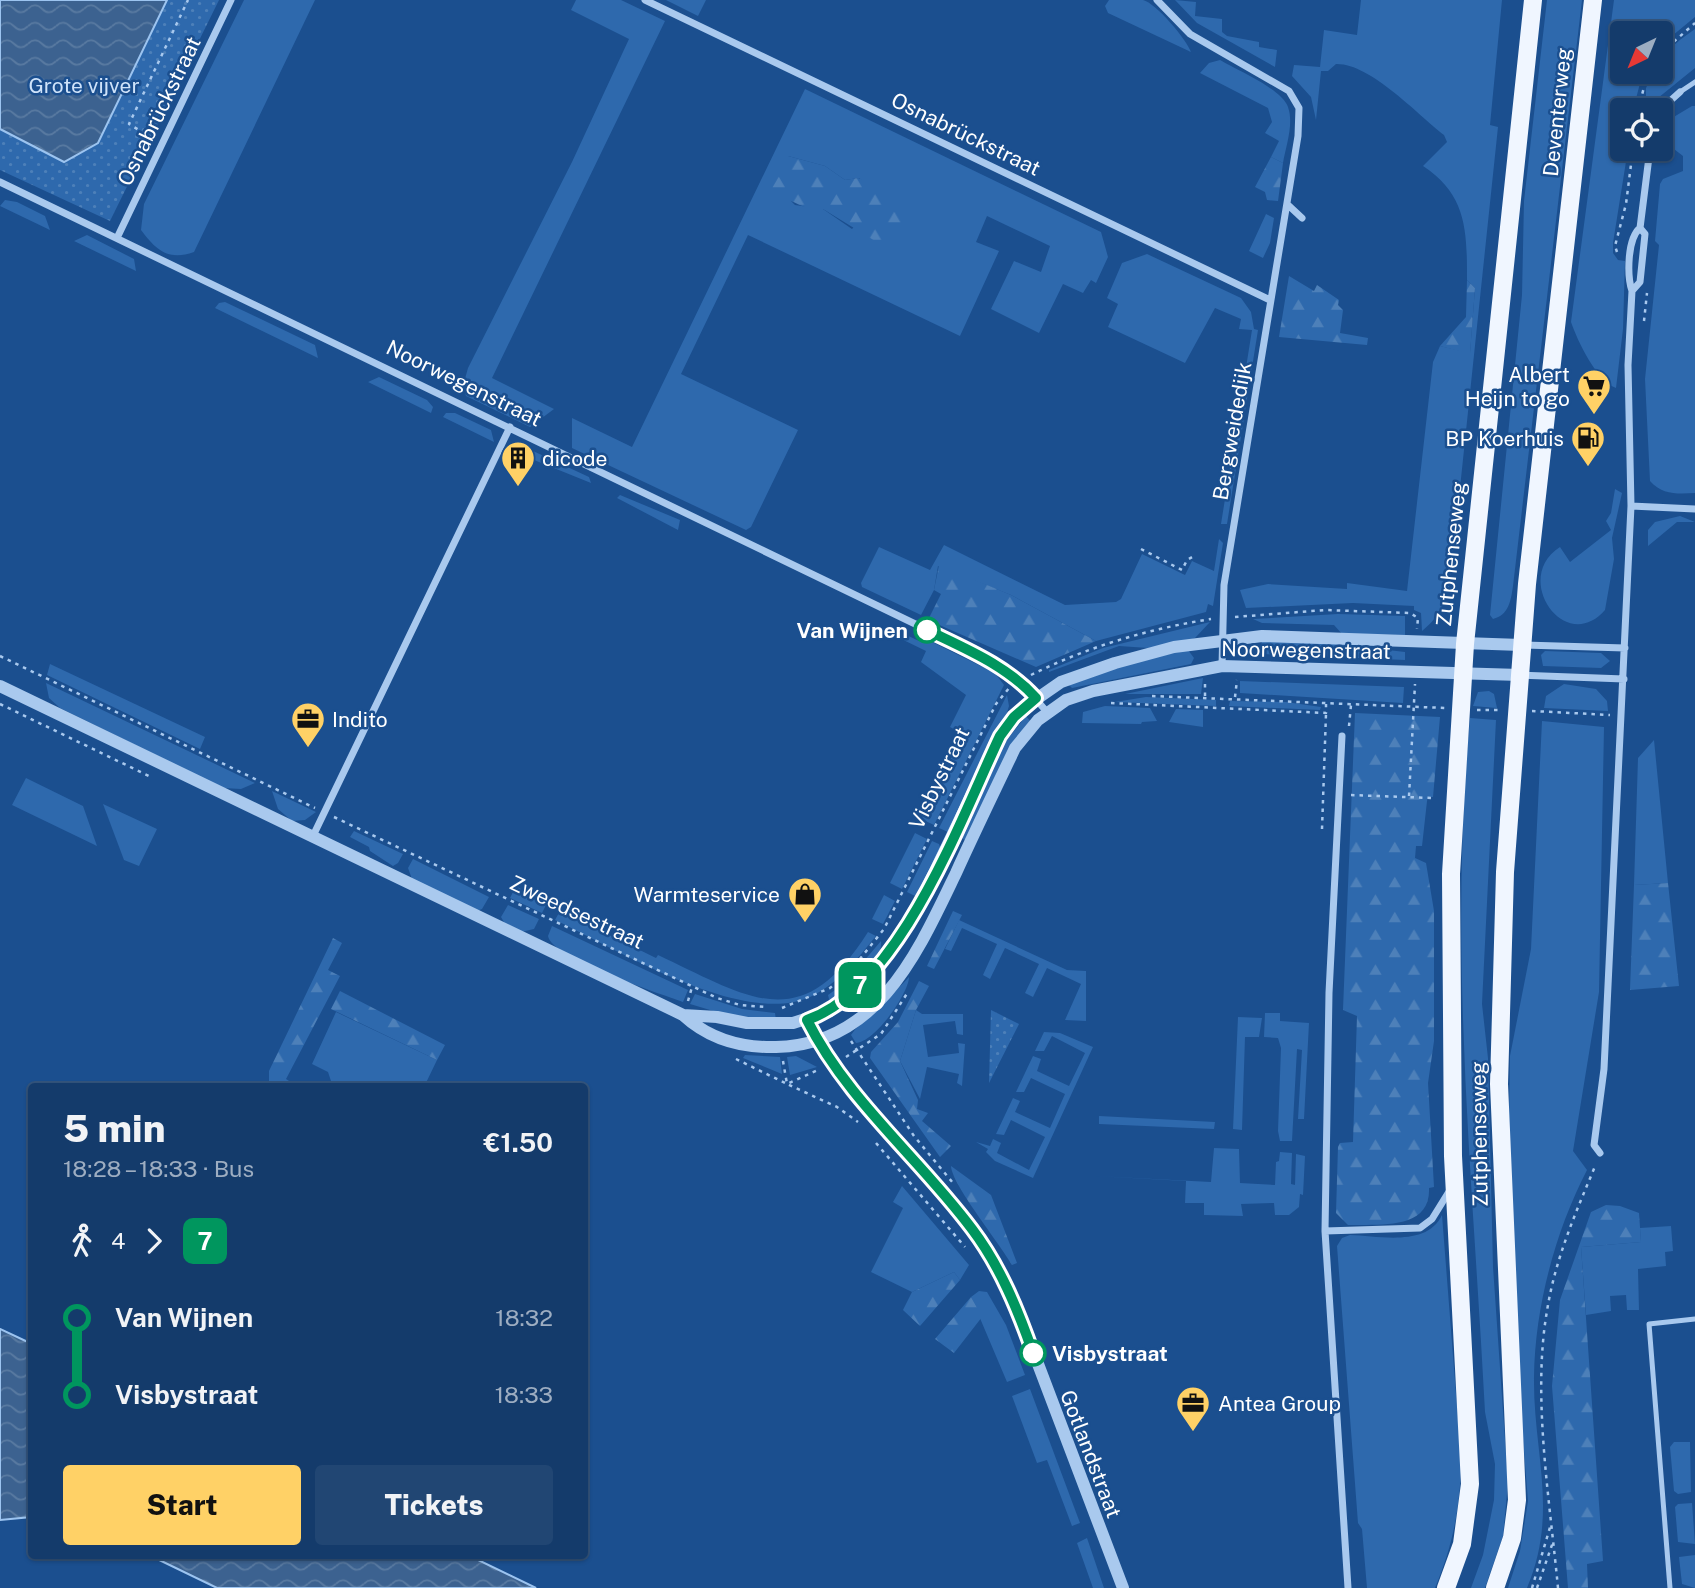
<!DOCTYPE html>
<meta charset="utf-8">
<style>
body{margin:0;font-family:"Public Sans",sans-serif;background:#214673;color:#f1f3f6;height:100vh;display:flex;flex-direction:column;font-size:26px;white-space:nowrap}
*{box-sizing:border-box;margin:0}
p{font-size:23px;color:#9dadc1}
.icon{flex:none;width:38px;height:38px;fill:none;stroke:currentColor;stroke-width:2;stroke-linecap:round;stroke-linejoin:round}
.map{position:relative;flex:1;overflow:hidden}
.panel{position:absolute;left:28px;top:1083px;width:560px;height:476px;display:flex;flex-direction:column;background:#143b6b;border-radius:7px;box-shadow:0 2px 5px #0004,0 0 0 2px #33557e}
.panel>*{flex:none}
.badge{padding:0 14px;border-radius:10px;font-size:24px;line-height:46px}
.needle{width:46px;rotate:223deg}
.controls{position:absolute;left:1610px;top:21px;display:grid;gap:14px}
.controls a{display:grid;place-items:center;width:63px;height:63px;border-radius:7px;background:#143b6b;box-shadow:0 2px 5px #0004,0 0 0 2px #33557e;font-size:35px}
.map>.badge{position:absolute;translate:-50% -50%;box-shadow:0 0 0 4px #fff}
.legs{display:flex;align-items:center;gap:10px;height:77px;padding:0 35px;font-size:23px}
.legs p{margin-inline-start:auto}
.head{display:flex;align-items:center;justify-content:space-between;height:119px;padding:0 35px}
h1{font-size:38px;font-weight:800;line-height:52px}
.primary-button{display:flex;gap:14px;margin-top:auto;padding:14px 35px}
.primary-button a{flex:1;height:80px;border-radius:7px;background:#ffd166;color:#111;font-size:28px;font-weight:800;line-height:80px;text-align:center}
.primary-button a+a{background:#214673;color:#f1f3f6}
ul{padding:0 35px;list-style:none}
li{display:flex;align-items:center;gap:24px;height:77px;font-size:26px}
li i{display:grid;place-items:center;width:10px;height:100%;margin:0 9px;background:currentColor}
li i::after{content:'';width:18px;height:18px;margin:-9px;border:5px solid;border-radius:50%;background:#143b6b}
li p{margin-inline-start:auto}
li:first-child i{background:linear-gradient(#0000 50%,currentColor 0)}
li:last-child i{background:linear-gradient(currentColor 50%,#0000 0)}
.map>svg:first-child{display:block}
</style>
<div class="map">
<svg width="1695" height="1588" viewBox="0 0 1695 1588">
<defs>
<pattern id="forest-firs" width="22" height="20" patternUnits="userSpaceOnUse" patternTransform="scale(1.75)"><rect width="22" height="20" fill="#2e69ad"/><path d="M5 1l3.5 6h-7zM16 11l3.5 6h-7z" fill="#4d80b9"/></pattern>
<pattern id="park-dots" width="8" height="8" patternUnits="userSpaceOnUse" patternTransform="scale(1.75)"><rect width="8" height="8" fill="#2e69ad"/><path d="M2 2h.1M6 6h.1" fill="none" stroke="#4d80b9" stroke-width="1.8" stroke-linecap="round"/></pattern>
<pattern id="water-waves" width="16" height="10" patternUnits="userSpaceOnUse" patternTransform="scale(1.75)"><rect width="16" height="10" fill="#3c6290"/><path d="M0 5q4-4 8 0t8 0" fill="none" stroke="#597aa1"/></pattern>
</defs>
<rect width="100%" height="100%" fill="#1b4f8f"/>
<!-- grass -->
<path fill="#2e69ad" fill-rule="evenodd" d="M244,0h71l-121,252c-26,9 -38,-2 -53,-22l3,-26z
M576,0h45l44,21 -173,357 62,31 -24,18 -64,-31 -3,-10 5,-18 104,-206 57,-123 -58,-29z
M666,0h40l-8,16z
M1109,0c10,0 24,0 34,0 13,3 44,40 48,52l-83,-39 -3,-7z
M1175,0l21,2 -1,14 27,3v13l5,4 32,6v5l18,3 -2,17 -78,-44z
M1361,0h141l-12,125 8,2 -48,456c-5,22 -10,33 -28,48l-1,-18 -7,-3v-4l-61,-3 -107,5 -6,-18 28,-6 79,5v-6l60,8 26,-229 7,-16 30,7 5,-65 -8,-8c0,-49 0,-85 -44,-114l24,-24 -3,-7c-27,-21 -74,-72 -108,-71l-8,7h-7l-5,49 -5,-23 -19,-21 2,-11 26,2 4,-37 33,5z
M1547,0h35l-69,586c-2,14 -4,29 -20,33l-3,-4 32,-320 2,-94z
M1614,0h81v17l-34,28v-12h-39v39h21l-10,38h-11v39h6l-15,94v10l5,7 7,1 -2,68 -7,59c-20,-8 -38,-46 -45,-66z
M1695,29v39l-42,34 -7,-4v-10l6,-13 9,-3c0,-21 19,-32 34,-43z
M1220,60c17,10 62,29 68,47 6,17 -2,39 -5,56l-12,-6 8,-16 -14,-8 7,-11 -4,-14 -68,-35 9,-10z
M805,89l296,143 7,25 -12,26 -5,-3 -8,13 -20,-9 -24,49 -48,-24 23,-48 27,11 9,-26 -63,-30 -11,26 23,9 -39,85 -212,-101 -67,139 117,56 -47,97 -5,3 -174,-82v-30l60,29zM788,156l37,10 20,14 14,-2 22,18 -29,33 -29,-20 -28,-4 -7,-7z
M1692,106h3v387c-17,1 -33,2 -45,-12l-5,-102 14,-134 -4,-4 5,-57 3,-5 20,-8v-15l-13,-10 -4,-15 6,-13z
M5,200l12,2 28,14 5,14 -50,-24z
M1266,214l8,4 -4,25 -7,15 -14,-7z
M87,235l47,24 2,12 -62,-30z
M1147,254l94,44 10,14 3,17 4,1 -31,194h-6l31,-194 -13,-1 2,-10 -26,-11 -30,55 -77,-36 10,-23 -11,-6 15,-35z
M225,302l90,43 3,13 -103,-50 4,-5z
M379,377l48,23 6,7 -2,6 -63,-31z
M446,413h9l36,17 3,12 -51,-25z
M518,444l71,33 2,6 -84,-34z
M1615,489l7,4 -10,45 2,21 -9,51c-40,46 -94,-32 -45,-63l10,15 41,-32 -5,-9 5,-8z
M620,495l60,25 -2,10 -61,-32z
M1680,516l15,6h-18l-29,24v-16l7,-8z
M1219,539l4,4 -10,63 -5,-2 -2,8 -110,29 -85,-46 -73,-29 -4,24 -13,25 -59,-28 -1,-4 18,-36 51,23 14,-25 121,60 51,-3 5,-3 21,-45 43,21 7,-14 22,10z
M1338,614l67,2v19l-63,-1 -8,-9 -72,-2 -9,-4z
M1210,622l-15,16 -13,5 -34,5 -29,-2 -70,26v-2l54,-22z
M897,626l-1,4 23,11 3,-4 73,36 9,12 -70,140 -13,-6 42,-85 -13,-7 16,-32 -45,-33 5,-11 -37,-18 3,-6z
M1262,642l66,1 77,9v8l-142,-6 -4,-3z
M1188,650l6,8 -3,6 -119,24 -4,-4 38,-16z
M1545,651l56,2 9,8 -9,7 -58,-2 -2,-11z
M50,664l155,73 -5,12 -153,-74z
M1203,678l-2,16h-76z
M1240,681l164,6 -1,16 -163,-10z
M46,683l209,100 -14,6 -18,-1 -163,-80 -11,-10z
M1564,684l32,5 11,12 1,10 -64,-3 2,-12z
M1489,691l5,3 3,14 -24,-2 5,-14z
M1007,695l2,11 -4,13 -54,110 -3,3 -9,-4z
M1146,697l70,3v6l-101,-4z
M1230,701l56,1 35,5 -1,3 -91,-4z
M1105,706l45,2 7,13 -15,1 -1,2 -59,-1 1,-11z
M1176,709l27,1v17l-34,-5z
M1026,716l5,6 -63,116 -4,2 -5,-7 43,-87z
M1470,718l26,2 -14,284 6,54 5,209 15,216 -5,53 -18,52h-14l12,-33 11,-55 1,-36 -10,-52c-12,-231 -37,-462 -15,-694z
M1542,721l62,6 -5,265 -26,159 14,19c-32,62 -52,137 -53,207 -1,76 25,135 -7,211h-19l12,-37 8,-50 -9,-112 -10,-274 1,-59 21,-107z
M1654,740l14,143 -34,2 4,-127z
M26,778l57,28 14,40 -85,-41z
M272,791l44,21 -11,8 -13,1 -14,-12z
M103,804l54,25 -18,37 -15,-6z
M354,831l49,23 -5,9 -5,3 -23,-15 -1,-4 -19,-10z
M915,833l12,6 -25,50 -12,-6z
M932,841l7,3 2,6 -22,44 -4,2 -8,-4z
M413,859l76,38 -7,12 -5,2 -65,-32 -4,-11z
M516,886l5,3 -1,3 26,13 -4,8 -32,-15z
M884,895l11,6 -12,23 -11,-5z
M508,905l31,14 -5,10 -13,3 -16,-8 -4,-7z
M560,911l96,47 2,-3c92,43 143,83 210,-23l8,4c-19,23 -38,48 -66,61 -68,30 -191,-47 -255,-77z
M959,920l108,50 19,1v50l-21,-1 16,-36 -34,-16 -14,29 -8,-4 14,-29 -34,-16 -15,31 -7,-4 14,-31 -35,-16 -11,23 -6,-2z
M552,926l136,64 -5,12c-24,-9 -131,-43 -135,-66z
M881,941c3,22 -35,50 -51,62l-2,-8 18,-13z
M909,977c0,16 -34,65 -53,66l-5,-8c15,-22 40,-37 58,-58z
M695,994l47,15 33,4 1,7 -46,-4 -40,-12z
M916,1010l6,4h41v21l-6,-1 -2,-13 -32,4 5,32 31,-4 -1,-10 7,1 -3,42 -5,-3 2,-9 -32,-7 -7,32 -20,-38z
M336,1012l101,48 -13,27h-91l-5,-15 -16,-8z
M1265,1013h15v8l29,2 -5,96h-6l4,-69 -5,-1 -5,92h-12l-2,-10 3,-83 -3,-10 -14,-1z
M1238,1017l24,1 -3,19h-14l-3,93 -9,-1z
M1044,1032l16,1 33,14 -60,131 -38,-17 -9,-9 2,-3 -12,-7 14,4 3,-7 8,4 -4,10 32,17 16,-33 -34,-17 -7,15 -8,-1 17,-36 7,3 -5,11 35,16 15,-34 -34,-16 -7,14h-8l17,-36 8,3 -4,12 32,15 16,-33 -33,-17 -8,15h-9z
M745,1055l35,2 2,17 -39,-16z
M796,1056l21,11 -27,8 -3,-18z
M1099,1116l116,6 -1,7 -115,-5z
M1214,1148l25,1 1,34 35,2 1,-23 3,-1 1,-9 12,1 -1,31 4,1 1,-31 9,2 -2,39 -3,-1 -1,13 -10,8h-14l-1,-12 -33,1 2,12 -39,-1v-12h-19l1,-22 -91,-5 116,6z
M902,1186l67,79 -9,15 -6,-8 -42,20 -41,-20 32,-64 -10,-6z
M1442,1215l19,243c0,47 -8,87 -26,130h-68l-5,-59 -4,-6 -21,-277 5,-8 8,-3c30,1 77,12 92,-20z
M1671,1226l2,25 -8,1 1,14 -28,3 1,41h-12l-1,-15 -16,1 1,15 -25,4 -5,-68 60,-5 -1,-14z
M979,1291l8,1 19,33 19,50 -18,7 -36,-85z
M1030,1389l50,134 -8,3 -25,-66 -10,3 -25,-67z
M1674,1442h16l1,50 -13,2 -4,-3 -4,-44z
M1692,1503l3,41 -17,-2 -3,-35 3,-3z
M1087,1538l17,50h-11l-16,-45z
M1695,1555v33l-13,-4 -3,-27z"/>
<!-- forest -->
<path fill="url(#forest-firs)" d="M788,156l37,10 20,14 13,-2 19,7 5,10 8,-6 14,11 2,18 -4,22 -22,4 -57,-35c-21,3 -29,-12 -45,-9l-10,-9 8,-22z
M1271,157l12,6 -5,38 -11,-1 -2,-8 -10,-5z
M1289,276l25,15 3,-6 22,15 -1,5 5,5 -3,23 28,5 -1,7 -88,-8z
M1467,280l8,8 -5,66 -30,-8 26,-29z
M939,565l72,30 85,46 -60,26 -108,-47 13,-26 -7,-4z
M1355,713l85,4 -7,80h-5l-1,4 -5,45h-6l-1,12 11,5 8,48v130l-6,42 6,104 -5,1c2,43 -51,36 -81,37l-12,-12 2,-66 2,-4 13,-1 4,-126 -14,-6z
M1668,883l11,103 -49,4 4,-105z
M953,911l9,4 -28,54 -7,-3z
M333,938l9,5 -14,27 12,6 -54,103 12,8h-29v-16z
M919,981l10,5 -13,24 -16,51 18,39 -1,9 11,4 -6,8 29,25 -11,11 -70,-99 1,-6 27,-30z
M340,991l105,54 -8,15 -106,-51z
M951,1166l40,29 26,68 -5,2c-13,-23 -60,-80 -61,-99z
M1606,1205l14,1 19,7 2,29 -60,5 22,314 -16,3 1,24h-20l-16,-202 8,-86 31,-88z
M954,1272l6,8 -40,46 -17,-16 9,-18z
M971,1297l11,20 -28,36 -19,-14z"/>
<!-- park -->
<path fill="url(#park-dots)" d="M0,0h219l-109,221 -110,-51z
M991,1010l28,14 -30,59z"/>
<!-- water -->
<path fill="url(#water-waves)" stroke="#9cc4f0" stroke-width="2" d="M0,0h167l-69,143 -34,19 -64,-33z
M0,1329l32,15 -1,173 -31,3z
M151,1556h319l66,32h-319z"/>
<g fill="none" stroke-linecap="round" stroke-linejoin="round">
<!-- path -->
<path stroke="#a9c9ee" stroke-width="2.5" stroke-dasharray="3.5 5" stroke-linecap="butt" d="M1661,53l34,-30
M1638,110l10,-38
M152,138l-23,-14 59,-124
M1617,252l-2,-6 11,-42 7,-55
M1644,321l3,-28
M1141,549l41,21 5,-10 7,-4
M1235,617l90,-7 85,3 8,5 -1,11
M0,656l315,152
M1031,675c56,-28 117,-46 180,-56
M1152,696l293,12
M1205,696v-14
M1235,697l2,-17
M1111,703l215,10v-9
M0,704l153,74
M1477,710h24
M1532,711l78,4
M1349,726l2,-21
M1351,795l80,3
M1409,796l6,-112
M334,817l383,181 23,7 25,2
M1322,829l4,-115
M688,1001l4,-14
M782,1008l48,-20 21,-18 33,-41 112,-225 14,-17
M851,1041l63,95 39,47
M846,1057l35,-23 27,-42
M736,1059l51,25 31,-14
M783,1061l4,23 50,23 21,15
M876,1143l89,104
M1532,1588l19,-64
M1537,1588l16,-46
M1558,1588c-8,-86 -26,-192 -11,-277 8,-52 29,-99 49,-147"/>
<!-- service -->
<path stroke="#a9c9ee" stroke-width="5" d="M1680,92l15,-10
M1670,1588l-21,-264 46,-5"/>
<!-- minor -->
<path stroke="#a9c9ee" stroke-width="7" d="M645,0l625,300
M1157,0l33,34 99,57 10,17 -1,28 -74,449 -2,81
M1660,110l20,-18
M0,182l996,481 24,18 27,31
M1287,204l15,14
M1640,228l5,6 -5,48 -8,9c-5,-15 -5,-52 8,-63z
M1640,228l10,-79
M117,238l114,-238
M1631,506l64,3
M1524,645l101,3
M1520,675l104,4
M1342,736l-13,257 -4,238 23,357
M312,838l198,-411
M1600,1153l-6,-8 10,-76 27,-563 -3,-141 4,-74
M1325,1231l95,-3 12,-9 18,-29"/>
<!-- tertiary -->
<path stroke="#a9c9ee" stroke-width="12" d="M0,686c227,110 454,221 683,329 26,24 58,33 93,32 102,-2 142,-95 180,-174 19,-42 39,-83 59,-125l23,-28 28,-20 27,-9 129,-25 298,9
M683,1015l34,2 30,6h46l37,-12 24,-20 22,-23 34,-45 90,-187 25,-29 36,-25 54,-19 59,-16 88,-11 259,9
M807,1020c39,79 110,138 163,207 19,24 32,52 46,79l107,282"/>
<!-- primary -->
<path stroke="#f0f6ff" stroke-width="18" d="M1446,1588l16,-44 8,-60 -17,-328 -2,-282 14,-230 68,-644
M1495,1588l17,-50 5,-38 -18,-416 6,-212 22,-288 66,-584"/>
</g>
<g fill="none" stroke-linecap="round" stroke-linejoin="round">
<!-- line-1 casing -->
<g stroke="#fff" stroke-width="16">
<path id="line-1" d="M927,630c39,19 79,35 109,68l-22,19 -14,19c-40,84 -100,252 -193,284 40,80 112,138 165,209 28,37 46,81 61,124"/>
</g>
<!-- line-1 -->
<use href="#line-1" stroke="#00965e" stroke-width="10"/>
</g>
<!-- icons -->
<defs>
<g id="supermarket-pin" transform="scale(1.75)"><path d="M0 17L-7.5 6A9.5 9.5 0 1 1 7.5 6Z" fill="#ffd166" stroke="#1b4f8f"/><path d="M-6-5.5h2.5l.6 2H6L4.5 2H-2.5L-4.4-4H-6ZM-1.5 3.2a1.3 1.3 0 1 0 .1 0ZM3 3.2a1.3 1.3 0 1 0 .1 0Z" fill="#111"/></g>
<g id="fuel-pin" transform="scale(1.75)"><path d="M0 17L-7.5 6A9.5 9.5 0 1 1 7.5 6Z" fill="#ffd166" stroke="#1b4f8f"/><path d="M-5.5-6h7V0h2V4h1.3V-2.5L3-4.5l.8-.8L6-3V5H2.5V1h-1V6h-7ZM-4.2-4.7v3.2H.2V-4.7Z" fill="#111"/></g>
<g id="building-pin" transform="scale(1.75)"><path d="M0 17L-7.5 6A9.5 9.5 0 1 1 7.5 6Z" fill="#ffd166" stroke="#1b4f8f"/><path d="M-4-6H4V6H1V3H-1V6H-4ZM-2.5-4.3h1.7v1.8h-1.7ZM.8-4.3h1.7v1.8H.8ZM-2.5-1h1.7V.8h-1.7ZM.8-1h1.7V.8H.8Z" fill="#111"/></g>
<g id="office-pin" transform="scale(1.75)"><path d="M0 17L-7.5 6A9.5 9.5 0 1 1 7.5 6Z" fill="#ffd166" stroke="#1b4f8f"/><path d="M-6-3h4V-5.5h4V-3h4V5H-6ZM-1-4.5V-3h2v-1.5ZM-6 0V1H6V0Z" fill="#111"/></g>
<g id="shop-pin" transform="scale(1.75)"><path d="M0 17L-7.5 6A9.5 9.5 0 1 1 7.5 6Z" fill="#ffd166" stroke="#1b4f8f"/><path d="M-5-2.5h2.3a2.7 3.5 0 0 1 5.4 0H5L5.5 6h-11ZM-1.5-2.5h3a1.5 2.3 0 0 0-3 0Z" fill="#111"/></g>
</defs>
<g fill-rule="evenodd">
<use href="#supermarket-pin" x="1594" y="386"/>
<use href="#fuel-pin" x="1588" y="438"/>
<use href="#building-pin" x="518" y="458"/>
<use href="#office-pin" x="308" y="719"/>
<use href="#shop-pin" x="805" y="894"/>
<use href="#office-pin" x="1193" y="1403"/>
</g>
<!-- markers -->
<g fill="#fff" stroke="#00965e" stroke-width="3.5">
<circle cx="927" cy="630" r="12"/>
<circle cx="1033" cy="1353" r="12"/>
</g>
<g text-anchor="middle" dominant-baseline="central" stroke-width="5" stroke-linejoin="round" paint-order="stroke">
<!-- park labels -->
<g font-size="21" fill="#cfe3fa" stroke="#1b4f8f">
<text x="84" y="85">Grote vijver</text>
</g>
<!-- street labels -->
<g font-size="21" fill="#fff" stroke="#1b4f8f">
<text transform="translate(159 111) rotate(-64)">Osnabrückstraat</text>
<text transform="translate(1557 112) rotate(-84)">Deventerweg</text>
<text transform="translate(966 134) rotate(26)">Osnabrückstraat</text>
<text transform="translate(464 383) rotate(26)">Noorwegenstraat</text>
<text transform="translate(1232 431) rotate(-80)">Bergweidedijk</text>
<text transform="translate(1451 554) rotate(-84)">Zutphenseweg</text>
<text transform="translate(1306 650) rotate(1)">Noorwegenstraat</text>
<text transform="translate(939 778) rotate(-64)">Visbystraat</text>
<text transform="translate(577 912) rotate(25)">Zweedsestraat</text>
<text transform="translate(1479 1134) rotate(-91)">Zutphenseweg</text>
<text transform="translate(1091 1454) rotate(69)">Gotlandstraat</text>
</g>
<!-- poi labels -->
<g font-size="21" fill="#fff" stroke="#1b4f8f" text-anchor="end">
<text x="1570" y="374">Albert<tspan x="1570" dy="24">Heijn to go</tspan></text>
<text x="1564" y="438">BP Koerhuis</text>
<text x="542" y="458" text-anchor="start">dicode</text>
<text x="332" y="719" text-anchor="start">Indito</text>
<text x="780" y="894">Warmteservice</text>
<text x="1218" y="1403" text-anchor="start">Antea Group</text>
</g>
<!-- stop labels -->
<g font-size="21" font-weight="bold" fill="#fff" stroke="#1b4f8f" text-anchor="end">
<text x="908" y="630">Van Wijnen</text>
<text x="1052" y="1353" text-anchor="start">Visbystraat</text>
</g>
</g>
</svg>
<div class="controls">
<a><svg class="needle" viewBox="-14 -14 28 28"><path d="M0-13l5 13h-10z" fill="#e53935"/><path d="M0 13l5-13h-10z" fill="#9dadc1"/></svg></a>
<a><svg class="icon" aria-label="locate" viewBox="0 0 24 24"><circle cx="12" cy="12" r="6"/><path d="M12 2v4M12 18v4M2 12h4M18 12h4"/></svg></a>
</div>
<b class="badge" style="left:860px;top:985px;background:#00965e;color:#fff">7</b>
<section class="panel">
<div class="head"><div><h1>5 min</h1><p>18:28 – 18:33 · Bus</p></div><b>€1.50</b></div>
<div class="legs"><svg class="icon" aria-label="walk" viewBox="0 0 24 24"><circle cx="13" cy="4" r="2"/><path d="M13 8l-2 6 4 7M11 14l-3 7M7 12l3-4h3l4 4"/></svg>4<svg class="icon" aria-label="forward" viewBox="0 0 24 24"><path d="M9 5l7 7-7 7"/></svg><b class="badge" style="background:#00965e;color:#fff">7</b></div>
<ul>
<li><i style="color:#00965e"></i><b>Van Wijnen</b><p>18:32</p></li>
<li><i style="color:#00965e"></i><b>Visbystraat</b><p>18:33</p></li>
</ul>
<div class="primary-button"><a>Start</a><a>Tickets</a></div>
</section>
</div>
